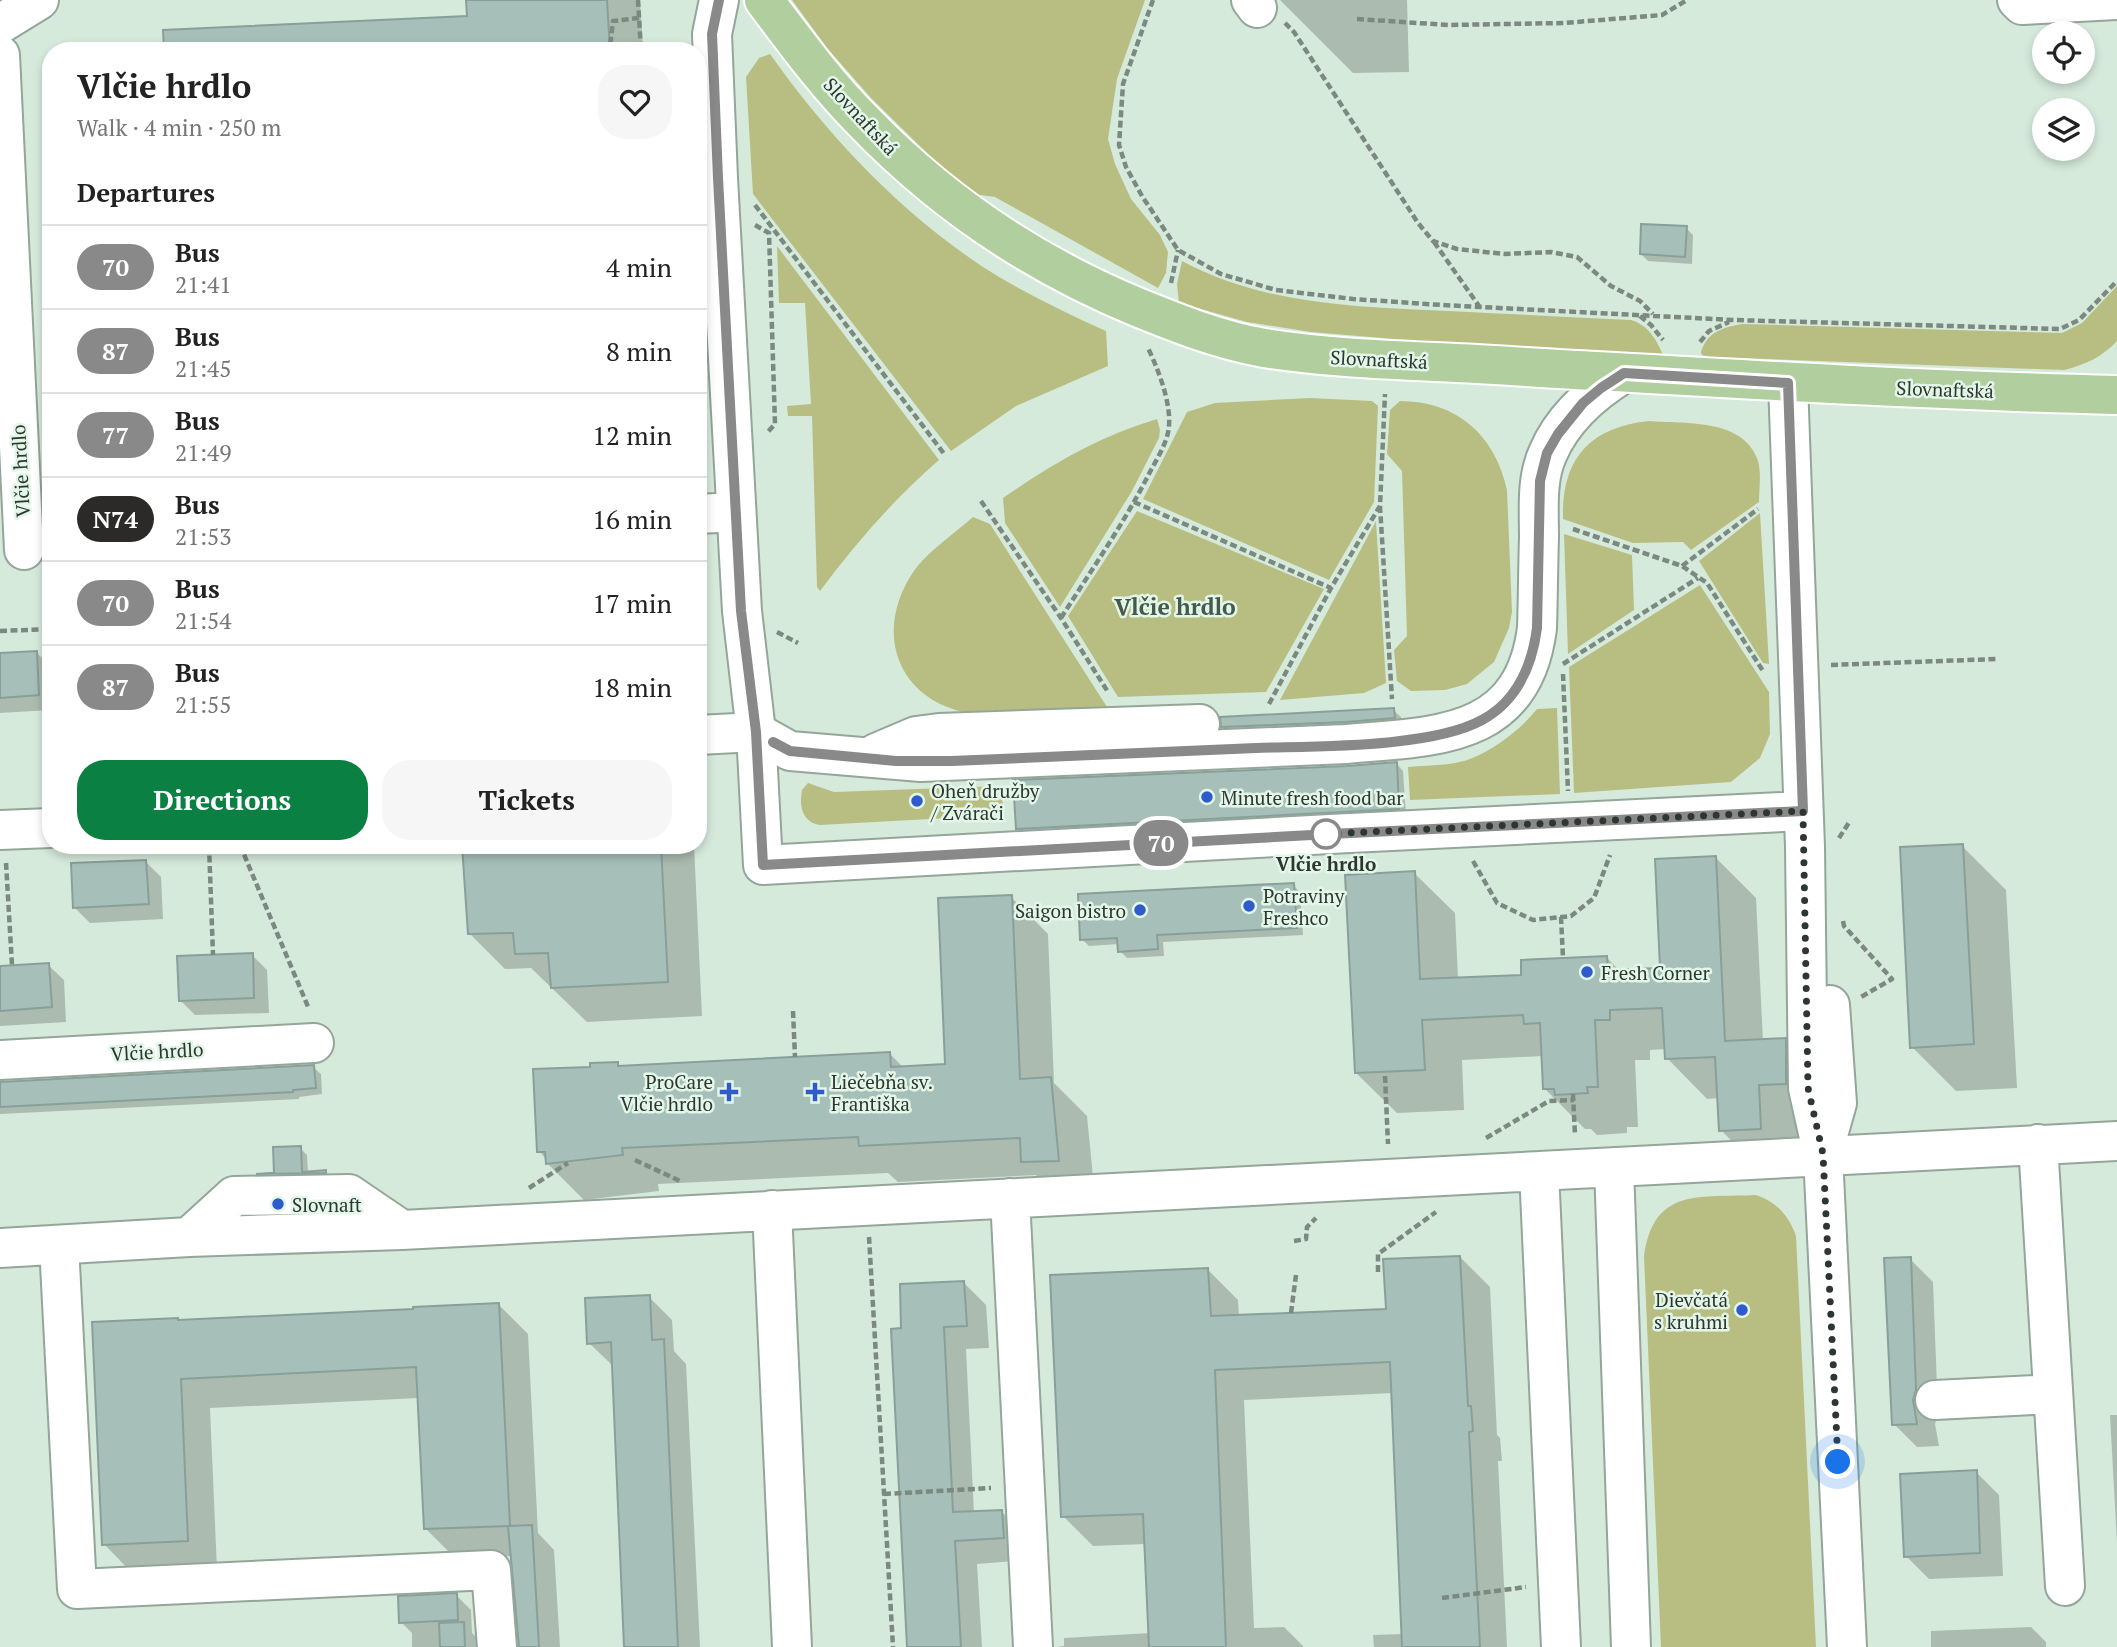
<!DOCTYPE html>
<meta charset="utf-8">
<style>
body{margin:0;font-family:"PT Serif",serif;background:#f6f6f6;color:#222;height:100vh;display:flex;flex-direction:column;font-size:26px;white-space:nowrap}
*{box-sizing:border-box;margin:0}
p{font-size:23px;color:#767676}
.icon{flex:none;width:38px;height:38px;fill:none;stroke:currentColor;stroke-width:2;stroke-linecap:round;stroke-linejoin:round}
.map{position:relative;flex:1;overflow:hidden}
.side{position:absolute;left:42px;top:42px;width:665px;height:812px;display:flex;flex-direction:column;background:#fff;border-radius:28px;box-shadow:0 4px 10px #0003}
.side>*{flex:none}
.badge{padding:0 14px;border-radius:23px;font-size:24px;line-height:46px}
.tools{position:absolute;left:2032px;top:21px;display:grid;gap:14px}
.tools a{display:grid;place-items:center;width:63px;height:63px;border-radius:50%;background:#fff;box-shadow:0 4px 10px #0003;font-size:35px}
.you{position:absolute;width:35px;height:35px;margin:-18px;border:5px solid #fff;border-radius:50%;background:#1a73e8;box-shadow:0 0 0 10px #1a73e833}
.map>.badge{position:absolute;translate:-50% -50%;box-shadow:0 0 0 4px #fff}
h2{padding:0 35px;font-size:26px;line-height:63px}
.round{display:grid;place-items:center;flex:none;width:74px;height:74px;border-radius:28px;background:#f6f6f6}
.summary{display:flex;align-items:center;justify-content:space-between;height:119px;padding:0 35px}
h1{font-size:33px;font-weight:600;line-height:52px}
.action{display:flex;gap:14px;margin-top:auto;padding:14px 35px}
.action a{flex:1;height:80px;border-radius:28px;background:#0b8043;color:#fff;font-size:28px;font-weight:600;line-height:80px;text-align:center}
.action a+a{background:#f6f6f6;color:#222}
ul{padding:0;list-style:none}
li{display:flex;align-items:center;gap:21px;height:84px;padding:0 35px;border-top:2px solid #e0e0e0}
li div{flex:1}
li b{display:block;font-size:26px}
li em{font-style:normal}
li .badge{min-width:77px;font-weight:700;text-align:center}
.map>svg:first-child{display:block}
</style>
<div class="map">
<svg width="2117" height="1647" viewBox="0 0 2117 1647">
<rect width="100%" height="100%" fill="#d6eadc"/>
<!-- green -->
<path fill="#b8be82" d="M792,0h353l-28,79 -9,60 7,25 16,35 29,36 8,17 -2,21 -8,15 -163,-91 -22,-3 -40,-35 -62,-61 -44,-50z
M770,54c58,82 129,157 213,213 39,25 81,45 123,64l2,35 -92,40 -65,45 -198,-257 -7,-117 13,-19z
M777,246l162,214c-45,39 -83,83 -119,131l-3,-4 -5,-171h-24l-1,-10 24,-2 -6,-101h-26z
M1182,261c81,44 178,46 267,50 61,3 121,6 182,9 18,5 26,21 33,37l-152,-8 -201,-17 -64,-10 -68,-19 -2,-19z
M2117,286v55c-15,16 -32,24 -53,29l-355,-13 -7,-2 -1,-3c6,-20 22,-25 42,-28l319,9 20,-10z
M1310,398l62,3 6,5 -4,96 -45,78 -186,-81 44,-87 28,-9z
M1400,401c57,0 95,34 107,89l5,122 -3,16 -15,34 -27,22 -22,6 -34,1 -14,-10 -3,-31 13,-14 -5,-165 -15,-17 3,-44z
M1157,419l3,11 -1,8 -27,53 -72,116 -55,-84 -2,-25c51,-35 95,-61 154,-79z
M1649,421c35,3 92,-3 108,37 5,13 2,30 2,44l-68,48 -8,-8 -50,1 -70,-24c-2,-60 27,-92 86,-98z
M1137,511l187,78 -58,103 -148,5 -50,-81z
M1760,513l9,151 -6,-1 -64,-102z
M973,517l17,7 117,183 -133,7c-78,-11 -103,-84 -58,-146 15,-19 39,-35 57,-51z
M1376,521l10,162 -22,10 -84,7z
M1564,534l68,21 2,55 -66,44z
M1700,585l69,107 1,42 -10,24 -29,24 -157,11 -5,-126z
M1557,708l3,86 -150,6 -2,-33c20,-2 43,-1 62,-8 25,-10 50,-29 67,-50z
M808,783l26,9 168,-6 1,29 -183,10c-18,-3 -21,-19 -18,-35z
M1756,1195c21,7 33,21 40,41l20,411h-155l-17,-391c10,-70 57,-58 112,-61z"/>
<!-- shadow -->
<path fill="#0003" d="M468,0h172l3,51h-448l274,-33z
M1280,0h127l2,72 -56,1z
M1686,228l7,7 -1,29 -44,-3 -7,-7z
M698,609l3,3 2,30 -5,1z
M36,652l15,15v43l-51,3v-58z
M698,652l4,20 -4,7z
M1393,710l8,7v7l-171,10 -7,-7z
M1396,763l7,8 3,44 -381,21 -7,-7 329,-61z
M463,845h231l8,171 -115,6 -56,-54 -26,1 -35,-35z
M1962,846l44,44 11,198 -61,3 -44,-44z
M1716,858l40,40 7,143 22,-1 40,41 -27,44 2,44 -39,2 -40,-41 -2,-32 -12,1 -40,-41 -1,-9 -16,1v10h-15l3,67h-11v6l-30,2 -6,-6h-6l-41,-41 -1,-32 -81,4 2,50 -67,3 -41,-40 58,-200 41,40 3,66 65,-3 84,-18 13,13 42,-2z
M146,862l15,15 2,42 -73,4 -15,-15z
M1293,885l7,7 3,43 -140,7 1,14 -37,2 -7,-7 -1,-7 -30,2 -7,-7z
M1011,897l37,37 6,149 33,33 8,81 -36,1 -23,-23 -138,7 -10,-9 -230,11 1,7 -75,9 -37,-37v-3l-8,-9 53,-82 25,-6 4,4 269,-13 14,14 42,-2z
M252,955l15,15 2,43 -74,2 -15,-15z
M48,965l16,15 2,42 -66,4v-59z
M313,1067l8,7 1,20 -23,3v2l-299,15v-31z
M300,1148l7,7 1,18 17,-1 7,7 -67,1 -5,-5h16l-1,-26z
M1460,1257l30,30 7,148 3,3 2,23h-4l9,186h-133l-1,-12 30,-1 -10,-241 -149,7 10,228 30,-1 20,20h-248l8,-1v-8l86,-5 -4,-89 -53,2 -30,-30 145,-246 30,30 1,17 149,-6z
M1910,1259l23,23 5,131 -3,11 4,22 -22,1 -23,-23z
M963,1282l23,23 3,43 -23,1 8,164 28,-1 22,22 2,26 -49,4 5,83h-73l-6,-317z
M649,1297l23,23 2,31 12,13 14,283h-74l-13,-281 -24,-23z
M498,1304l30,30 10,199 16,17 6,97h-40l-8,-91 -57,2 -29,-29 -7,-131 -209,10 7,162 -84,4 -29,-30 76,-222z
M2110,1415h7v128z
M1976,1472l23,23 4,81 -74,3 -23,-23z
M456,1595l15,15 1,23 6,6 1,8h-67v-14l-11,-11z
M2031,1627l15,15v5h-115v-16z"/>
<!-- building -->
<path fill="#a7bfb9" stroke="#89a09a" stroke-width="2" d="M466,0h141l3,51h-446l-1,-21 304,-14z
M1641,224l46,2 -2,31 -45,-3z
M37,651l2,44 -39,3v-45z
M1394,708l1,10 -50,4 -124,5 -1,-10z
M1397,762l2,47 -383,20 -3,-49 334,-14z
M1963,844l11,200 -64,4 -10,-201z
M462,845h199l7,137 -117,6 -3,-35 -33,1 -2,-21 -45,1z
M1716,856l9,185 61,-3v46l-27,1 2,44 -42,2 -4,-74 -50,2 -3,-51 -52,2v10h-15l3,67h-11l1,6 -33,2 -1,-6h-11l-3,-66 -16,1 -1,-9 -101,5 3,50 -70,3 -10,-198 70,-4 5,108 101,-4v-15l86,-4 1,14 52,-2 -5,-109z
M146,860l3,44 -76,4 -2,-45z
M1294,883l3,45 -140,7 1,14 -40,3 -1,-14 -37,2 -2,-46z
M1012,895l8,184 31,-2 8,84 -38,1 -1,-24 -161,8 -1,-9 -236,11 1,7 -77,9 -1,-12h-8l-4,-83 57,-2v-4l28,-1v4l272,-14 1,15 54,-3 -7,-166z
M253,953l1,45 -75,3 -2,-45z
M49,963l3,44 -52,4v-45z
M314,1065l2,23 -23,2v2l-293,15v-25z
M301,1146l1,26 24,-2v3l-70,1 18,-1 -1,-26z
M1460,1256l8,150h3l2,25 -4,1 11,215h-78l-12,-285 -175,8 11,277h-77l-6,-133 -82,3 -11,-242 158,-7 3,48 175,-7 -3,-50z
M1911,1257l5,133 -3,10 4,24 -25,1 -8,-167z
M964,1281l3,45 -23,1 9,185 49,-2 2,28 -49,3 6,106h-54l-16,-318 10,-1 -1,-44z
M650,1295l2,45 12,-1 14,308h-54l-13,-305 -24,2 -2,-46z
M499,1303l11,223 -86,3 -8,-162 -235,12 7,162 -86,4 -10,-223 86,-4v2l235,-11v-2z
M1977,1470l3,83 -76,4 -4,-83z
M532,1525l7,122h-20l-11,-121z
M457,1593l1,27 -59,3 -1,-27z
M464,1622l1,25h-25l-1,-24z"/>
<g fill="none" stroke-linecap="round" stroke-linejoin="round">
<!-- minor casing -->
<g stroke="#93a699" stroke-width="42">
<path id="minor" d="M719,0l-7,34 6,144 24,433 14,121 7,133 567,-31 473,-23
M1251,0l6,8
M2017,0l5,5 95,-5
M0,24l39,-24
M0,55l24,495
M1788,383l17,464 3,241 15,67 24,492
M698,514l38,-2
M756,732l34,19 131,11 425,-18c90,-8 177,-5 191,-116 1,-30 1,-61 2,-91 0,-28 -3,-58 9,-84 15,-35 45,-61 76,-80
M698,735l58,-3
M876,753l40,-17 23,-3 261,-9
M0,830l51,-2
M0,1060l314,-17
M1826,1142l11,-39 -7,-98
M2038,1144l27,442
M1614,1167l17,480
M1539,1171l22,476
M1010,1198l23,449
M772,1210l20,437
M189,1237l45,-41 115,-2 53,36
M59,1245l18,344 414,-19 6,77
M0,1248l189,-11 213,-7 1715,-89
M1935,1400l118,-6"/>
</g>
<!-- major casing -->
<g stroke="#fff" stroke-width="42">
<path id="major" d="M764,0c31,41 62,84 99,121 78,81 170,143 274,186 42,17 82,33 127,41 64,10 128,12 192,15 47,2 94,6 141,8 174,10 347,20 520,24"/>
</g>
<!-- path -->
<path stroke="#7b8980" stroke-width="4.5" stroke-dasharray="7 3.5" stroke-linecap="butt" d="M638,0l3,51
M1153,0l-30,84 -4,61 7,22 16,29 36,54 43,24 55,16 77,9 89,6 291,15 327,9 19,-9 38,-39
M639,18l-26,3 -3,26 31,-1
M1357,19l91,6 116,-2 98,-8 25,-15
M1285,23l9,9 124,191 15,18 24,8 48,5 46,-2 26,5 34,29 29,15 13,13
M755,205l190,250
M755,225l14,8 6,191 -8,9
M1434,242l45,64
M1171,283l7,-33
M1640,316l11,9 12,15
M1700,342l9,-11 20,-9
M981,501l80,117 47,74
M1134,502l197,86
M1380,506l12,193
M1573,529l109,37 25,17 56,88
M1682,566l76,-57
M698,600l10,2
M1061,618c31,-49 64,-96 90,-148 7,-13 17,-29 18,-44 2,-24 -11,-57 -21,-78
M0,631l51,-2
M777,632l21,11
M1563,664l135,-86
M1831,665l166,-6
M1563,674l5,117
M1269,704l62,-116 49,-82 5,-112
M1839,838l11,-17
M209,845l4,110
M240,845l69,164
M1473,861l24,42 36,17 38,-4 23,-18 16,-43
M6,863l6,102
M1561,917l2,41
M1843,921l1,5 48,53 -31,18
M793,1011l2,46
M1385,1076l3,68
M1573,1094l2,41
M1486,1138l63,-37 25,-1
M635,1160l45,21
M529,1188l39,-25
M869,1237l24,410
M1294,1241l12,-2 1,-12 9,-9
M1378,1272v-18l58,-42
M1291,1313l5,-38
M884,1494l107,-6
M1442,1598l84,-11"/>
<!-- minor -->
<use href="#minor" stroke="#fff" stroke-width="38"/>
<!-- major -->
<use href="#major" stroke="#b0ce9e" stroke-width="38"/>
</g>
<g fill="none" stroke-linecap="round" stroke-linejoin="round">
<!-- line casing -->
<g stroke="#fff" stroke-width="16">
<path id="line" d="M719,0l-7,34 6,144 23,433 15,121 7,133 567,-31 473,-23 -15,-428 -164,-10 -23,15 -18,15 -25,31 -11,19 -7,28 -3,147c-5,38 -20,73 -55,92 -51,28 -166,26 -226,28 -101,4 -203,9 -304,13h-56l-106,-10 -17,-9"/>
</g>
<!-- line -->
<use href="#line" stroke="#898989" stroke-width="10"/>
<!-- walk -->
<path stroke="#2e3631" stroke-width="7" stroke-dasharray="0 12.6" d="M1326,834l477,-23 5,277 15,66 15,308"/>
</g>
<!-- markers -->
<g fill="#305bcb" stroke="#e3f7e9" stroke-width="2.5">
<circle cx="1207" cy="797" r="7"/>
<circle cx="917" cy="801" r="7"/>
<circle cx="1249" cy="906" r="7"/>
<circle cx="1140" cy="910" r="7"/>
<circle cx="1587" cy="972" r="7"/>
<path d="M725.5 1081.5h7v7h7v7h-7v7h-7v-7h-7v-7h7z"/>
<path d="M811.5 1081.5h7v7h7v7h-7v7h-7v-7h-7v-7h7z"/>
<circle cx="278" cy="1204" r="7"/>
<circle cx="1742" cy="1310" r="7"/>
</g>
<circle fill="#fff" stroke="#898989" stroke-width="3.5" cx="1326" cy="834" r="14"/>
<g text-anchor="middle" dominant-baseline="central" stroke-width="5" stroke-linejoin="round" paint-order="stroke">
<!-- street labels -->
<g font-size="19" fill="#2e3631" stroke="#e3f7e9">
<text transform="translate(861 116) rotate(47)">Slovnaftská</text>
<text transform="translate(1379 359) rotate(3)">Slovnaftská</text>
<text transform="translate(1945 389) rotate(2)">Slovnaftská</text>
<text transform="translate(20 471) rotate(-93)">Vlčie hrdlo</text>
<text transform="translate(157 1051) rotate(-3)">Vlčie hrdlo</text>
</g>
<!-- poi labels -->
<g font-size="19" fill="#2e3631" stroke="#e3f7e9" text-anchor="start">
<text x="931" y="790">Oheň družby<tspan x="931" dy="22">/ Zvárači</tspan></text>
<text x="1221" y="797">Minute fresh food bar</text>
<text x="1263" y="895">Potraviny<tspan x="1263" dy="22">Freshco</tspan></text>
<text x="1126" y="910" text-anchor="end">Saigon bistro</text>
<text x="1601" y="972">Fresh Corner</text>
<text x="713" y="1081" text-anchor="end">ProCare<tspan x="713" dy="22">Vlčie hrdlo</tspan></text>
<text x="831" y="1081">Liečebňa sv.<tspan x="831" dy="22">Františka</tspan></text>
<text x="292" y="1204">Slovnaft</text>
<text x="1728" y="1299" text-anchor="end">Dievčatá<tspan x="1728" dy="22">s kruhmi</tspan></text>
</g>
<!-- stop labels -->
<g font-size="19" font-weight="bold" fill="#2e3631" stroke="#e3f7e9">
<text x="1326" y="863">Vlčie hrdlo</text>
</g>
<!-- quarter labels -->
<g font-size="23" font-weight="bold" fill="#47584d" stroke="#e3f7e9">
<text x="1175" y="606">Vlčie hrdlo</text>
</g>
</g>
</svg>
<div class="tools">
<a><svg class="icon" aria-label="locate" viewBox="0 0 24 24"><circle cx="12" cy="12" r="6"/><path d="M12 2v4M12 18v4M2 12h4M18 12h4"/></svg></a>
<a><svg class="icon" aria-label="layers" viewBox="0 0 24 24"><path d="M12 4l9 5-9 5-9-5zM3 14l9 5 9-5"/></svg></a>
</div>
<div class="you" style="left:1838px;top:1462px"></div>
<b class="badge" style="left:1161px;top:843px;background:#898989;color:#fff">70</b>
<section class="side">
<div class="summary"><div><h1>Vlčie hrdlo</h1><p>Walk · 4 min · 250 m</p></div><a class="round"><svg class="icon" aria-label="heart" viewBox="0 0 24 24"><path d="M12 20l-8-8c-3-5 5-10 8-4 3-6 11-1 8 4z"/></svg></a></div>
<h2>Departures</h2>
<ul>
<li><span class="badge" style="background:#898989;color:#fff">70</span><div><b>Bus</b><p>21:41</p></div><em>4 min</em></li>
<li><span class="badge" style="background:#898989;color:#fff">87</span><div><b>Bus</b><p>21:45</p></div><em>8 min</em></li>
<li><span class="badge" style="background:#898989;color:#fff">77</span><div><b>Bus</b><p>21:49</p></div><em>12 min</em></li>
<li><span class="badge" style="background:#2b2a29;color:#fff">N74</span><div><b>Bus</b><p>21:53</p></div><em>16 min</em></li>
<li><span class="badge" style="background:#898989;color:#fff">70</span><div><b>Bus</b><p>21:54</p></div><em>17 min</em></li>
<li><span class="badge" style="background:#898989;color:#fff">87</span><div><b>Bus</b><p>21:55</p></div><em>18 min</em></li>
</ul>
<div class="action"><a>Directions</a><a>Tickets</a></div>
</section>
</div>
